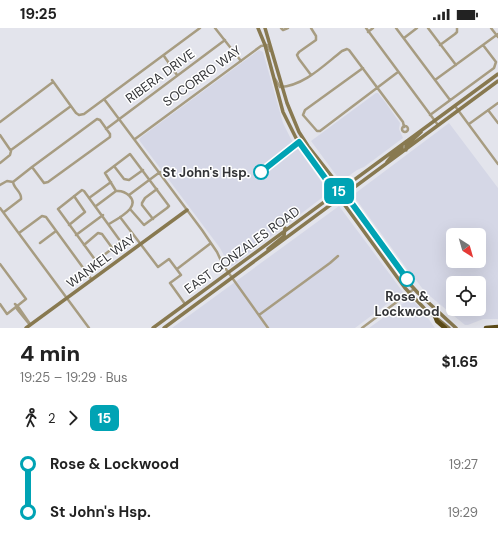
<!DOCTYPE html>
<meta charset="utf-8">
<style>
body{margin:0;font-family:"DM Sans",sans-serif;background:#f6f6f6;color:#222;height:100vh;display:flex;flex-direction:column;font-size:15px;white-space:nowrap}
*{box-sizing:border-box;margin:0}
p{font-size:13px;color:#767676}
.icon{flex:none;width:22px;height:22px;fill:none;stroke:currentColor;stroke-width:2;stroke-linecap:round;stroke-linejoin:round}
.map{position:relative;height:300px;overflow:hidden}
.details{display:flex;flex-direction:column;background:#fff;flex:1}
.details>*{flex:none}
.badge{padding:0 8px;border-radius:6px;font-size:14px;line-height:26px}
.needle{width:26px;rotate:143deg}
.fabs{position:absolute;left:446px;top:200px;display:grid;gap:8px}
.fabs a{display:grid;place-items:center;width:40px;height:40px;border-radius:6px;background:#fff;box-shadow:0 4px 16px #0002;font-size:20px}
.map>.badge{position:absolute;translate:-50% -50%;box-shadow:0 0 0 2px #fff}
.legs{display:flex;align-items:center;gap:6px;height:44px;padding:0 20px;font-size:13px}
.legs p{margin-inline-start:auto}
.summary{display:flex;align-items:center;justify-content:space-between;height:68px;padding:0 20px}
h1{font-size:22px;font-weight:800;line-height:30px}
ul{padding:0 20px;list-style:none}
li{display:flex;align-items:center;gap:14px;height:48px;font-size:15px}
li i{display:grid;place-items:center;width:6px;height:100%;margin:0 5px;background:currentColor}
li i::after{content:'';width:10px;height:10px;margin:-5px;border:3px solid;border-radius:50%;background:#fff}
li p{margin-inline-start:auto}
li:first-child i{background:linear-gradient(#0000 50%,currentColor 0)}
li:last-child i{background:linear-gradient(currentColor 50%,#0000 0)}
.status{display:flex;justify-content:space-between;align-items:center;height:28px;padding:0 20px;background:#fff;direction:ltr}
.status svg{height:11px;fill:currentColor}
.map>svg:first-child{display:block}
</style>
<div class="status"><b>19:25</b><svg viewBox="0 0 49 12"><path d="M0 12V9h3v3zM5 12V6h3v6zM10 12V3h3v9zM15 12V0h3v12zM26 1h20v11H26zM47 4h2v5h-2z"/></svg></div>
<div class="map">
<svg width="498" height="300" viewBox="0 0 498 300">
<rect width="100%" height="100%" fill="#e3e4ec"/>
<!-- built -->
<path fill="#d5d7e6" fill-rule="evenodd" d="M259,22l4,2 20,71 8,16 37,52 -1,3 -95,72 -3,-1 -9,-17 -81,-108 2,-3z
M376,65h2l8,10 14,20 -1,6 4,9 -39,29 -7,3 -14,10 -4,-1 -28,-38z
M449,95l49,65v131h-15l-15,6h-3l-40,-33 -9,-12 -4,-1 -2,-6 -57,-78zM453,207h26v26h-26zM453,255h26v26h-26z
M339,178l64,86 -48,36h-183z
M409,271h2l12,12 12,17h-66z"/>
<g fill="none" stroke-linecap="round" stroke-linejoin="round">
<!-- street -->
<path stroke="#a79c81" stroke-width="2.5" d="M215,0l26,33
M281,0l2,2 5,-2
M366,0l72,97
M396,0l54,72
M428,0l28,37
M491,0l7,9
M368,4l5,-4
M404,10l13,-10
M440,17l15,-11 2,-2v-4
M164,28l13,19
M363,40l-58,42 -2,5 14,16h3l78,-59
M311,47l-12,-16 -2,-4 2,-3 17,-12v-4l-5,-8
M275,51l5,8c24,-1 44,-22 62,-36l5,-2 2,1 54,72 1,5
M52,52l24,33 3,2 5,-1 116,-86
M435,52l63,-46
M104,71l98,131 15,22 6,13 45,63
M455,78l43,58
M488,82l10,13
M430,87l64,-47 2,-6 -13,-17
M0,94l53,-40
M469,96l29,-21
M402 101a3 3 0 1 1 6 0a3 3 0 1 1-6 0Z
M106,101l119,-89
M0,107l11,16 -1,4 -10,8
M135,111l126,-93 6,-1 3,6
M11,122l60,-44
M114,138l10,13 5,1 14,-10
M0,157l7,-4 6,1 19,-15 65,-48 3,1 10,14v3l-62,45 -4,1 -12,-16
M82,162l2,1 37,51 -25,19 -38,-52z
M116,163l-11,-18 25,-19 39,52 -2,2 -23,17 -14,-16
M129,167l31,-23
M89,170l22,-16
M96,178l20,-15c9,-1 22,8 14,18 -5,6 -14,11 -21,15
M0,180l89,120
M4,184l17,-13c1,-7 -7,-10 -8,-17
M120,189l38,50 11,-8 12,16 -11,8 15,21
M153,191l-11,-14v-2l3,-5 12,-9
M69,197l16,-13 -11,-16
M19,205l23,-17 4,1 46,63
M76,207l27,-20
M40,215l16,-12
M84,217l14,-12 4,1 11,15
M0,236l26,35 -19,15 -7,-10
M177,241l34,-26
M15,276l4,4 11,16
M17,279v2l13,16
M259,287l71,-52 8,-7
M362,300l52,-39"/>
<!-- secondary -->
<path stroke="#887950" stroke-width="3.5" d="M258,0l7,17 18,67 13,26 109,150 19,20 25,20
M265,0l22,75 12,29 9,14 40,51 61,86 9,10 38,35
M406,122v-4l15,-14
M387,134l4,-5 11,-9v-3
M268,221l16,-13 1,-8
M26,300l161,-118
M153,300l345,-254
M164,300l334,-247"/>
<!-- highway -->
<path stroke="#5c4b18" stroke-width="4.5" d="M435,288l2,5 8,7
M486,300l12,-1"/>
</g>
<g fill="none" stroke-linecap="round" stroke-linejoin="round">
<!-- line-1 casing -->
<g stroke="#fff" stroke-width="9">
<path id="line-1" d="M261,144l38,-30 37,51 6,-4 3,5 62,85"/>
</g>
<!-- line-1 -->
<use href="#line-1" stroke="#00a3b4" stroke-width="6"/>
</g>
<!-- markers -->
<g fill="#fff" stroke="#00a3b4" stroke-width="2">
<circle cx="261" cy="144" r="7"/>
<circle cx="407" cy="251" r="7"/>
</g>
<g text-anchor="middle" dominant-baseline="central" stroke-width="3" stroke-linejoin="round" paint-order="stroke">
<!-- street labels -->
<g font-size="13" fill="#333437" stroke="#fff">
<text transform="translate(160 48) rotate(-36)">RIBERA DRIVE</text>
<text transform="translate(202 48) rotate(-36)">SOCORRO WAY</text>
<text transform="translate(242 222) rotate(-36)">EAST GONZALES ROAD</text>
<text transform="translate(101 233) rotate(-36)">WANKEL WAY</text>
</g>
<!-- stop labels -->
<g font-size="13" font-weight="bold" fill="#333437" stroke="#fff" text-anchor="end">
<text x="250" y="144">St John's Hsp.</text>
<text x="407" y="268" text-anchor="middle">Rose &amp;<tspan x="407" dy="15">Lockwood</tspan></text>
</g>
</g>
</svg>
<div class="fabs">
<a><svg class="needle" viewBox="-14 -14 28 28"><path d="M0-13l5 13h-10z" fill="#e53935"/><path d="M0 13l5-13h-10z" fill="#767676"/></svg></a>
<a><svg class="icon" aria-label="locate" viewBox="0 0 24 24"><circle cx="12" cy="12" r="6"/><path d="M12 2v4M12 18v4M2 12h4M18 12h4"/></svg></a>
</div>
<b class="badge" style="left:339px;top:163px;background:#00a3b4;color:#fff">15</b>
</div>
<section class="details">
<div class="summary"><div><h1>4 min</h1><p>19:25 – 19:29 · Bus</p></div><b>$1.65</b></div>
<div class="legs"><svg class="icon" aria-label="walk" viewBox="0 0 24 24"><circle cx="13" cy="4" r="2"/><path d="M13 8l-2 6 4 7M11 14l-3 7M7 12l3-4h3l4 4"/></svg>2<svg class="icon" aria-label="forward" viewBox="0 0 24 24"><path d="M9 5l7 7-7 7"/></svg><b class="badge" style="background:#00a3b4;color:#fff">15</b></div>
<ul>
<li><i style="color:#00a3b4"></i><b>Rose &amp; Lockwood</b><p>19:27</p></li>
<li><i style="color:#00a3b4"></i><b>St John's Hsp.</b><p>19:29</p></li>
</ul>
</section>
